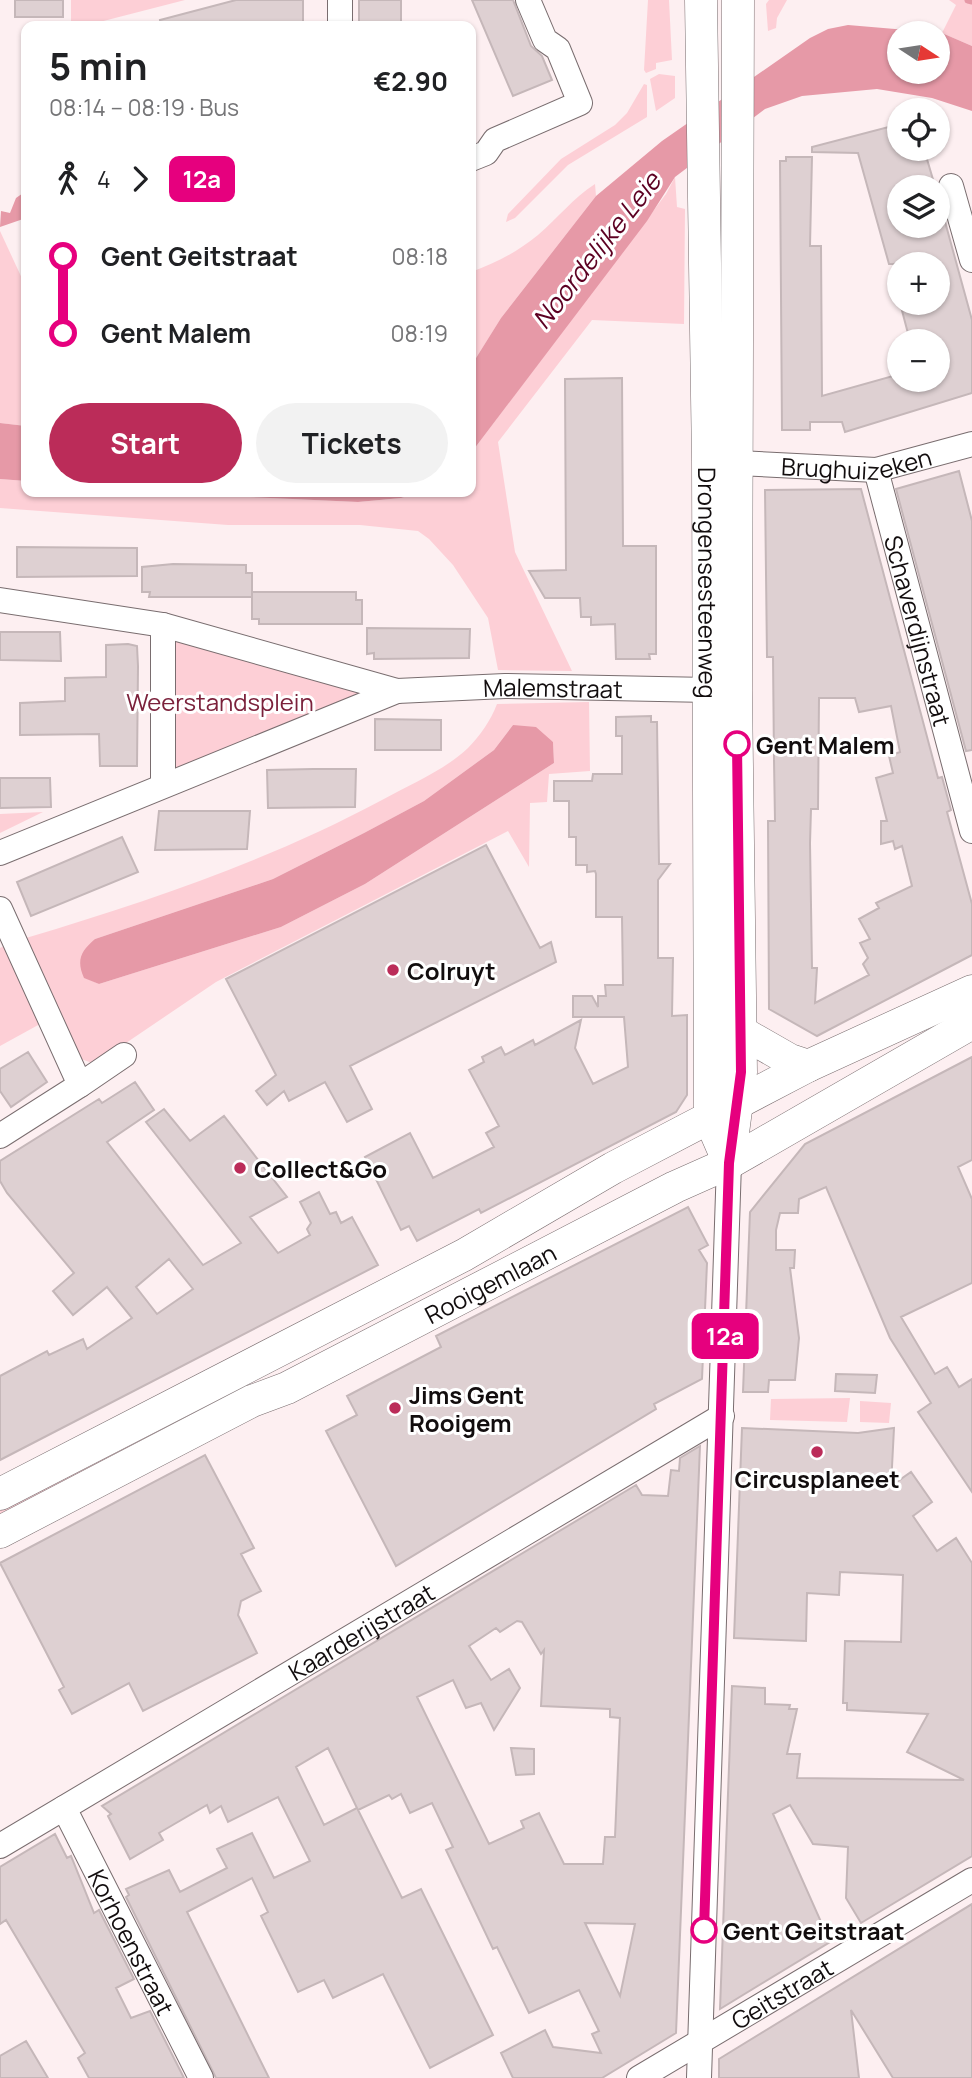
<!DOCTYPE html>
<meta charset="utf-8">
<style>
body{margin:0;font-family:Manrope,sans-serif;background:#f2f2f2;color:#202124;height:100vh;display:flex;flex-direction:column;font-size:26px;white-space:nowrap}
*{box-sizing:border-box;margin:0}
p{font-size:23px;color:#757577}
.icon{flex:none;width:38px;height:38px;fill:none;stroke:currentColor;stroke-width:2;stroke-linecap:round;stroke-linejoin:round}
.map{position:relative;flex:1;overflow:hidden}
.sheet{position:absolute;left:21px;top:21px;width:455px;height:476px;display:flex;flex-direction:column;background:#fff;border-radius:14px;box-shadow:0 2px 5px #0004}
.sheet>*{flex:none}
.badge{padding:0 14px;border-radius:10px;font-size:24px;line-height:46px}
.needle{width:46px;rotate:102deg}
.buttons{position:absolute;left:887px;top:21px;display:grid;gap:14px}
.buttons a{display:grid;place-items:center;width:63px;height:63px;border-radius:50%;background:#fff;box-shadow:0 2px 5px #0004;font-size:35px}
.map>.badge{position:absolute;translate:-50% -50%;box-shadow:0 0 0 4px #fff}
.legs{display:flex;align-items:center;gap:10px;height:77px;padding:0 28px;font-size:23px}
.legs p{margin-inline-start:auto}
.head{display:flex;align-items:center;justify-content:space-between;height:119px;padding:0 28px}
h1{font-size:38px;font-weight:700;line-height:52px}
.primary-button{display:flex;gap:14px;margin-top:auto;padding:14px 28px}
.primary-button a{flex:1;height:80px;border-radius:42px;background:#bb2c59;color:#fff;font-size:28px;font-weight:700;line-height:80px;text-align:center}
.primary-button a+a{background:#f2f2f2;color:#202124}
ul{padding:0 28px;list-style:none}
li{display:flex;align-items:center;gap:24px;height:77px;font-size:26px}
li i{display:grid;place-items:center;width:10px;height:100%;margin:0 9px;background:currentColor}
li i::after{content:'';width:18px;height:18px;margin:-9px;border:5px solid;border-radius:50%;background:#fff}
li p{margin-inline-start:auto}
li:first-child i{background:linear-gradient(#0000 50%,currentColor 0)}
li:last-child i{background:linear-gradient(currentColor 50%,#0000 0)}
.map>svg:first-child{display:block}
</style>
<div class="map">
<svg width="972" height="2078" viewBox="0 0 972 2078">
<rect width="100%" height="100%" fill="#fdeff1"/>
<!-- green -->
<path fill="#fdcfd6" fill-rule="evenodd" d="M71,0h114l-101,26h-13z
M648,0h21l3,60 -16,3v6l-10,4 -2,-3z
M769,0h18l-10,18 -1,10 -8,3 -2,-27z
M949,0h23v46l-30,-13 14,-28z
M659,74l16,2v22l-19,13 -6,-32z
M644,84l3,1v32l-79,48 -53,53 -9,4 2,-8 53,-55 54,-34 12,-12z
M675,177l2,30 8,2 -1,115 -92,-4 -94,122 17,110 57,119 -74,-1 -10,-52 -35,-53 -24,-26 -11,-8 -58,-6h-132l-228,-17v-29l26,2v11h118l214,10 43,-4 18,-6h52v-39l195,-259z
M595,184l1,12 -95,122 -30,48v-94c25,-9 46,-20 67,-37 20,-17 35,-37 57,-51z
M0,231l26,56v139l-26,-3z
M163,625l234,66 -234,94z
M589,702l1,69 -41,3 -2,28 -17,1 -1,64 -21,-36 -292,151 -121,82 -14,-5 -55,-121c123,-37 242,-77 356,-138 27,-15 63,-30 86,-52 12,-12 23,-28 29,-44zM513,725l40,17 1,21 -189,121 -84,43 -182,57 -15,-7 11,-38 178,-60 91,-46 60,-32 70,-51z
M43,812l-43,21v-19z
M4,946l36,78 -40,22v-98z
M232,1387l3,11 -235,122v-13z
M850,1398l-3,24 -77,-2 1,-21z
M860,1401l31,2 -2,20 -29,-1z"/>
<!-- water -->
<path fill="#e699a7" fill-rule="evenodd" d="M848,25l94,8 30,13v65l-40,-13 -55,-9 -75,7 -37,13 -90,68 -28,44 -176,232v-87l30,-48 95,-122 66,-55 148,-103 18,-9zM900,33h38v39h-38z
M26,191v27l-26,9 1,-16 9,2 6,-15z
M0,423l26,3v55l-26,-2z
M144,492h275l-18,6 -43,4z
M513,725l23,2 17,15 1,21 -189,121 -84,43 -182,57 -15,-6c-8,-18 -3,-27 11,-39l178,-60 91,-46 60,-32 70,-51z"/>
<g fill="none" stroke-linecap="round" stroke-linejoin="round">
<!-- stream -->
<path stroke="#e699a7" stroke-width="7" d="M968,0l4,1"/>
</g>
<!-- building -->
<path fill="#ded0d2" stroke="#c5b7b9" stroke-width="2" fill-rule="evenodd" d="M15,0h48v17h-48z
M236,0h67v26h-142l-1,-6z
M359,0h42v26h-42z
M472,0h41l18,46 11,10 10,24 -39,16z
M900,124v25h24l10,34 -34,4v39h38v-7l6,-1 28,102v73l-127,39 -3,-10h-32v8h-28l-2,-269h6v-4h26l-2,89h11l1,150 78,-22v6h38v-39h-28l-10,-38h38v-39h-49l-31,-111 -46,-1v-5z
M622,378l1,168h33v108h-7l1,5h-34l-1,-35 -24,1v-8h-10l-1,-19h-35l-16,-27 37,-1 -1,-191z
M959,471l13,50v229l-6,1 -70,-262z
M861,489l77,289 4,-1 9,33 -4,2 25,92v51l-155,81 -48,-27 -1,-188h7l-1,-61 -1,-103h-6l-2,-167zM819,698h36l4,14 32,-6 9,46 -11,4 4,17 -17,5 11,43h-6v23l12,-3 2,8 7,-3 10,40 -36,17 3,5 -20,11 11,20 -10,4 8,15 -5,6 6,11 -54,28 2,-35h-5l-2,-125 1,-34h7z
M17,547l120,1v28l-120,1z
M173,564l73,1v8h6v24h-103l1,-5h-8v-25z
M252,592h104v8h6v24h-103v-5h-7z
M367,628l103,1 -1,29 -95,1v-6l-7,1z
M0,632h60l1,29 -61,-1z
M128,644l9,2 1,20 -1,100h-37l-1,-32 -79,1v-32l45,-2v-23l41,-1v-32z
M651,716v6h6l2,142h11l-12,16v78h15l-1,58 15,-1v80l-11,17 -195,101 -2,-4 -62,32 -8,-15 -8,4 -36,-73 45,-24 23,45 61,-31 -8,-14 13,-7 -30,-56 15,-8 -2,-5 19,-10 4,8 28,-15 2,5 46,-25 -6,28 18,36 35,-17 -4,-50h-51v-21h19l6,11v-11h8l-1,-11h18l-1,-68h-26v-43l-1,-3 -8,1v-7h-11v-28h-7v-36h-15v-20h38l1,-7h29v-38h-6v-19z
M375,719l66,1v30h-66z
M313,769h43l-1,38 -87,1 -1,-38z
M0,778h50l1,29 -51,1z
M159,811h91l-3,38 -92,1z
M122,837l16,35 -107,44 -14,-34z
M486,845l54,103 11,-6 5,20 -206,104 22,43 -25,13 -22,-40 -36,19 -5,-10 -17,14 -11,-14 20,-16 -50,-96z
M28,1052l19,30 -36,25 -11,-16v-22z
M972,1057v103l-14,7 14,32v84l-71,34 34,57 12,-7 12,20 13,-8v113l-54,-80 13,-9 -41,-65 -64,-151 -27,12 -1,14h-18l-4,17v20h19l-1,18h-4l9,70 -4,42h-26l-1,12h-25l7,-180 55,-68z
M135,1082l19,28 -47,32 96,123 38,-22 -95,-121 18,-13 26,32 34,-25 63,81 -37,20 28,36 32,-18 -3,-6 4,-6 -11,-21 19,-10 11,22 6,-2 5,11 11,-6 26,48 -378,195v-84l47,-25 2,4 34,-16 4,10 45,-31 -25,-31 -34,28 -20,-24 21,-18 -67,-80 -7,-12v-20l99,-62 3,4zM169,1259l24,30 -36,25 -21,-27z
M688,1207l20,38 -9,5 8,13 -5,116 -48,25 2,5 -260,157 -70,-135 31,-16 -10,-19 94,-49 -5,-11z
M836,1374l41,1 -2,18 -40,-2z
M742,1428l116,5 36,-5 -3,58 20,-14 21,30 -19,14 24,35 19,-13 16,25v293l-111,67 -15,-25 2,-51 -35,-3 -23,-39 -17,9 57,128 -110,67 12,-323 33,2v16l25,1 -1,4h8l-10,45h13l-3,24 167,2 -57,-28 21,-38 -81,-4v-7h-4l2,-62 56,1 2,-67 -63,-3 -1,23 -32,-2 -1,48 -72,-3z
M700,1446l-24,587 -74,45h-89l-12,-25 44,-23 8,17 48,6 -9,-19 7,-3 -20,-41 -50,23 -32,-66 -4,2 -47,-99 7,-3 -21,-44 -22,10 -9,-19 -9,5 -3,-4 -31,15 44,88 19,-9 72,146 -63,33 -47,-94 -50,24 -9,-18 -26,12 -37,-76 7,-4 -16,-34 -65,34 82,166h-53l-90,-181 3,-2 -3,-6 43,-19 11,22 47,-24 -10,-19 35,-16 22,45 36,-17 -32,-64 -50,25 -7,-16 -11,7 -3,-8 -48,28 4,7 -33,19 -22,-43 3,-2 -9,-8 534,-321 6,10 26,1 3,-26 8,1 1,-13zM517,1621l5,1 19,32 3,-4 -3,56 69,3v8l10,1 -5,119h-10l-2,27h-39l-25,-51 -18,8 3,7 -35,16 -72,-147 36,-17 13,28 15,-5 13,27 26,-42 -11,-19 -18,11 -22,-34 27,-18 4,4zM328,1748l29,60 -33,17 -28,-58zM585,1923l50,1 -15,72z
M205,1455l49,93 -13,6 20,37 -20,10 -3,14 19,38 -114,58 -14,-28 -57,31 -13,-24 5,-3 -64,-124z
M511,1748l23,1v25l-18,1z
M55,1834l12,24 4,-2 23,57 5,-3 35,69 -18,9 15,30 19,-7 34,67h-95l-11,-20 7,-5 -79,-133 -6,4v-57z
M972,1904v174h-79l-42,-68 8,68h-140v-19z
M26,2041l22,37h-48v-22z"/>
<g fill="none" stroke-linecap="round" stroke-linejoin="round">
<!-- minor casing -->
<g stroke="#796d6f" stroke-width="26">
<g id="minor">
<path d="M340,0v26"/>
<path d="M471,159l15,-6 9,-13 85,-37 -22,-54 -13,-9 -17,-40"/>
<path d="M951,186l21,74"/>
<path id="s1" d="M738,463l138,7 96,-26"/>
<path id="s2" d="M876,470l96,361"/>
<path id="s3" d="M0,600l163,25 234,66 108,-5 204,4"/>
<path d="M163,625v160"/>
<path d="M0,853l397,-162"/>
<path d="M0,909l80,176 -80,51"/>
<path d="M80,1085l44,-30"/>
<path id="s4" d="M64,1808l137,270"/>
<path id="s5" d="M0,1846l722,-430"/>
<path id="s6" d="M639,2078l333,-198"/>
<path d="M699,2078l30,-915"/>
</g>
</g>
<!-- major casing -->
<g stroke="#796d6f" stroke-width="33">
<g id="major">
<path id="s7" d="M701,0l7,461 2,658 19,44"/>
<path d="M741,1032l49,28 18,6"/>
<path d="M729,1163l12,-91 -5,-381 2,-691"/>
<path d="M0,1494l464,-239 149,-87 195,-102 164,-75"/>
<path id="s8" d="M0,1532l252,-131 35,-13 388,-201 54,-24 243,-140"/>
</g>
</g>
<!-- minor -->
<use href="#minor" stroke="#fff" stroke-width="24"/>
<!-- major -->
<use href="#major" stroke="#fff" stroke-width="32"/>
</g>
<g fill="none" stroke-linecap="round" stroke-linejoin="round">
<!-- line-1 casing -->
<g stroke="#fff" stroke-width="16">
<path id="line-1" d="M704,1930l25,-767 12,-91 -4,-328"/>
</g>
<!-- line-1 -->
<use href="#line-1" stroke="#e6007e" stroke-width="10"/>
</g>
<!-- markers -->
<g fill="#fff" stroke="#e6007e" stroke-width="3.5">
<circle cx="737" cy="744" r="12"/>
<circle cx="704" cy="1930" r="12"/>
</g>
<g fill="#bb2c59" stroke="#fff" stroke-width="2.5">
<circle cx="393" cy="970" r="7"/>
<circle cx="240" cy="1168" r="7"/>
<circle cx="395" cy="1408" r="7"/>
<circle cx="817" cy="1452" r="7"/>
</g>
<g text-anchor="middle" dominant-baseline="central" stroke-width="6" stroke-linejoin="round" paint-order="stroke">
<!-- street labels -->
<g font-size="24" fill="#120d0e" stroke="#fff">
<text stroke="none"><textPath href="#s1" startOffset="119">Brughuizeken</textPath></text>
<text stroke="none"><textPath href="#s7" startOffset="583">Drongensesteenweg</textPath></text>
<text stroke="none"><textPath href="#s2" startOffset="166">Schaverdijnstraat</textPath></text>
<text stroke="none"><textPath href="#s3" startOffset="564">Malemstraat</textPath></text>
<text stroke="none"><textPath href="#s8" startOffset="550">Rooigemlaan</textPath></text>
<text stroke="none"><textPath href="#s5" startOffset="420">Kaarderijstraat</textPath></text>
<text stroke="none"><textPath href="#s4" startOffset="150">Korhoenstraat</textPath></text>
<text stroke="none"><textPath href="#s6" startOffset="166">Geitstraat</textPath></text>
</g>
<!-- park labels -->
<g font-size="24" fill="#7b213b" stroke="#fff">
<text x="220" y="701">Weerstandsplein</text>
</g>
<!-- stop labels -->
<g font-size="24" font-weight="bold" fill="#120d0e" stroke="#fff" text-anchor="start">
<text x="756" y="744">Gent Malem</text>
<text x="723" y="1930">Gent Geitstraat</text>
</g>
<!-- poi labels -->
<g font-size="24" font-weight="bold" fill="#120d0e" stroke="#fff" text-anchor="start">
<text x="407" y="970">Colruyt</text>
<text x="254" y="1168">Collect&amp;Go</text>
<text x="409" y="1394">Jims Gent<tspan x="409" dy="28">Rooigem</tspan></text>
<text x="817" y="1478" text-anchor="middle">Circusplaneet</text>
</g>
<!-- water labels -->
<g font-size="26" font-style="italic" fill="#5c0022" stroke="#fff">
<text transform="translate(596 250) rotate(-52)">Noordelijke Leie</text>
</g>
</g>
</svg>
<div class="buttons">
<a><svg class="needle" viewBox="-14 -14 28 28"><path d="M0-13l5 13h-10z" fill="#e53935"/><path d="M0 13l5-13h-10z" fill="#757577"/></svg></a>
<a><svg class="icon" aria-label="locate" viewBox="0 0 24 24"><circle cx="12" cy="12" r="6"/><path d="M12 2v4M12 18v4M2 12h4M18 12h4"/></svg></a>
<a><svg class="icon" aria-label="layers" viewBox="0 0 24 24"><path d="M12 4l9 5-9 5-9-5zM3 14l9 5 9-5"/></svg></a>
<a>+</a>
<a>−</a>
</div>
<b class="badge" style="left:725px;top:1336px;background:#e6007e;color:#fff">12a</b>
<section class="sheet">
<div class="head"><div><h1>5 min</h1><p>08:14 – 08:19 · Bus</p></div><b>€2.90</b></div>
<div class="legs"><svg class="icon" aria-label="walk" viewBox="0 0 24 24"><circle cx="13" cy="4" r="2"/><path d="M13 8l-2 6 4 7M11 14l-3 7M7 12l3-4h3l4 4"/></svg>4<svg class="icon" aria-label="forward" viewBox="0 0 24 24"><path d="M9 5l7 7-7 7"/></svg><b class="badge" style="background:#e6007e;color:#fff">12a</b></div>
<ul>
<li><i style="color:#e6007e"></i><b>Gent Geitstraat</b><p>08:18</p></li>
<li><i style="color:#e6007e"></i><b>Gent Malem</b><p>08:19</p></li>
</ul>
<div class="primary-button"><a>Start</a><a>Tickets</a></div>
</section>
</div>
